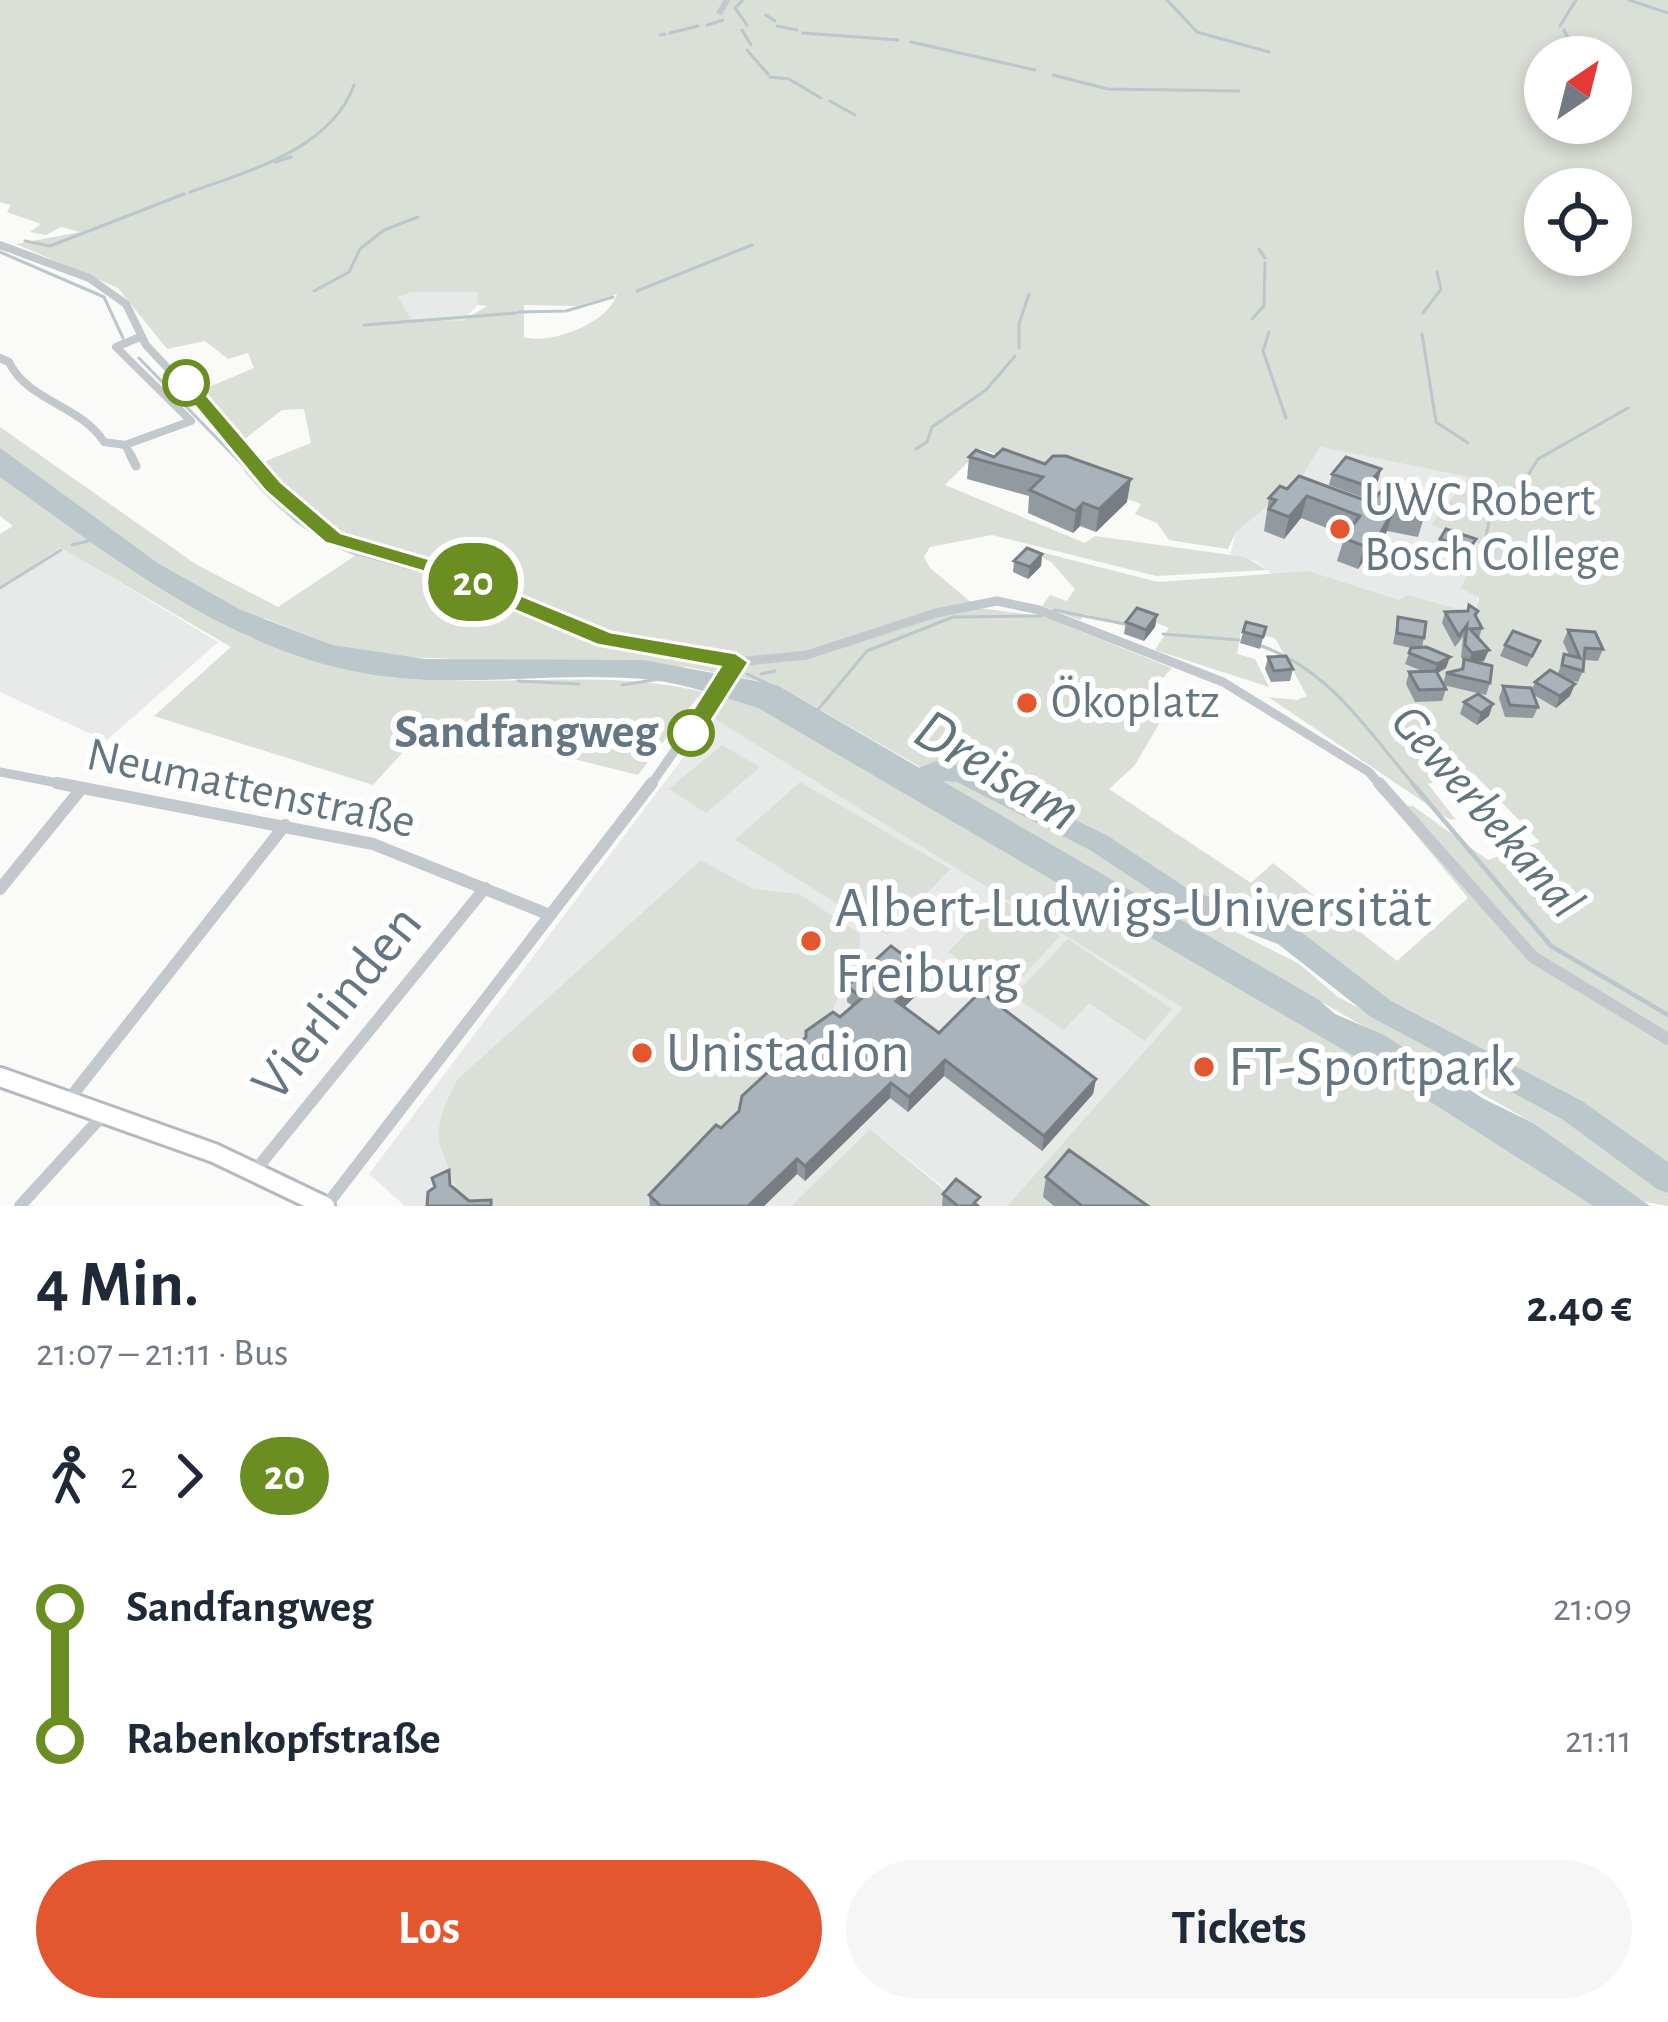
<!DOCTYPE html>
<html lang="de">
<meta charset="utf-8">
<style>
body{margin:0;font-family:"Alegreya Sans",sans-serif;background:#f6f6f7;color:#1f2937;height:100vh;display:flex;flex-direction:column;font-size:45px;white-space:nowrap}
*{box-sizing:border-box;margin:0}
p{font-size:39px;color:#747a83}
.icon{flex:none;width:66px;height:66px;fill:none;stroke:currentColor;stroke-width:2;stroke-linecap:round;stroke-linejoin:round}
.map{position:relative;height:1206px;overflow:hidden}
.sheet{display:flex;flex-direction:column;background:#fff;flex:1}
.sheet>*{flex:none}
.badge{padding:0 24px;border-radius:39px;font-size:42px;line-height:78px}
.needle{width:78px;rotate:35deg}
.fabs{position:absolute;left:1524px;top:36px;display:grid;gap:24px}
.fabs a{display:grid;place-items:center;width:108px;height:108px;border-radius:50%;background:#fff;box-shadow:0 6px 18px #0003;font-size:60px}
.map>.badge{position:absolute;translate:-50% -50%;box-shadow:0 0 0 6px #fff}
.legs{display:flex;align-items:center;gap:18px;height:132px;padding:0 36px;font-size:39px}
.legs p{margin-inline-start:auto}
.headline{display:flex;align-items:center;justify-content:space-between;height:204px;padding:0 36px}
h1{font-size:66px;font-weight:700;line-height:90px}
.action{display:flex;gap:24px;margin-top:auto;padding:24px 36px}
.action a{flex:1;height:138px;border-radius:72px;background:#e4572e;color:#fff;font-size:48px;font-weight:700;line-height:138px;text-align:center}
.action a+a{background:#f6f6f7;color:#1f2937}
ul{padding:0 36px;list-style:none}
li{display:flex;align-items:center;gap:42px;height:132px;font-size:45px}
li i{display:grid;place-items:center;width:18px;height:100%;margin:0 15px;background:currentColor}
li i::after{content:'';width:30px;height:30px;margin:-15px;border:9px solid;border-radius:50%;background:#fff}
li p{margin-inline-start:auto}
li:first-child i{background:linear-gradient(#0000 50%,currentColor 0)}
li:last-child i{background:linear-gradient(currentColor 50%,#0000 0)}
.map>svg:first-child{display:block}
</style>
<div class="map">
<svg width="1668" height="1206" viewBox="0 0 1668 1206">
<rect width="100%" height="100%" fill="#fafaf8"/>
<!-- built -->
<path fill="#e8e9e9" d="M412,292h67l-3,15 -14,14h-41l-10,-2 -14,-23z
M1320,447l150,30 -39,48 51,19 -6,71 -77,-15 -90,-29 -35,5 -18,-15 -26,-5 6,-24 64,-52z
M60,546l158,96 -112,99 -106,-49v-103z
M713,718l471,290 -177,198h-40l-97,-77 -79,77h-386l-36,-32z"/>
<!-- green -->
<path fill="#dadfd7" fill-rule="evenodd" d="M0,0h1668v1173l-89,-65 -181,-94 -130,-94 -75,-26 -151,-90 -76,-33 -44,-3 -145,-83 -89,-18 -289,-10 -66,-12 -69,-27 -19,17c41,16 81,32 124,39 114,19 231,-10 342,20l-14,4 -59,77 -64,-16 -10,-14 -23,-11 -20,6 -47,-7 -60,7 -41,45 -219,-69 77,-69 -171,-100 -60,42v-55l13,-8 -13,-10v-89l197,138 81,42 77,-51c-48,-19 -79,-47 -112,-86l68,-27 -7,-34 -22,1 -40,31 -40,-51 52,-22 -6,-15 -20,6 -23,-18 -38,8 -49,-61 -102,-44 64,-12 -19,-5 -15,8 -16,-3 11,-8 -34,-12 4,-7 -11,-3zM1545,57h66v66h-66zM1545,189h66v66h-66zM412,292h66l-1,13 10,1 -25,15 -51,-2 -13,-22zM617,294c-8,29 -66,51 -93,43v-32l52,1zM1320,447l149,30 -38,48 50,19 -20,44 18,10 -4,16 -68,-19 -8,5 -90,-29 -151,11 -137,-35 30,15 24,27 -8,12 -17,-6 -8,11 38,14 6,-6 39,12 9,-12 35,14 -14,22 114,37 -14,-28 -18,-5 4,-23 34,7 32,58 -10,4 -29,-3 181,122 7,1 -28,-36 45,-11 67,69 -52,18 -75,-54 -20,1 75,91 -71,63 -124,-98 -22,20 -142,-94 26,-24 25,-43 -27,-13 39,-41 -130,-52 -64,-8 -48,-40 -6,-11 6,-10 62,-12 164,41 111,-6 -22,-13 -150,-21 -10,7 -140,-58 36,-36 160,55 -6,10 22,9 12,17 59,9 8,-17 64,-52z
M725,698l33,10 68,37 581,342 186,119h-586l176,-198 -470,-290z
M722,745l38,22 -54,46 -37,-24z
M942,773l76,30 77,45 48,37 155,78 40,34 251,131 79,61v17l-28,-5 -107,-78 -553,-316 -42,-29z
M800,782l150,87 -62,66 -153,-95z
M701,860l52,29 46,5 61,40 -1,33 -20,1 2,18 -11,33 -178,187h-192c-12,-64 -40,-56 -2,-127z
M1001,899l59,37 -52,56 -60,-40z
M1068,939l104,70 -27,32 -56,-38 -25,27 -51,-34z
M870,1129l83,68 14,9h-176z"/>
<!-- water -->
<path fill="#bbc7cb" d="M0,448l159,116 82,46 92,35 92,14 218,1 134,25 542,315 16,14 49,21 100,64 49,24 117,83h-57l-186,-119 -649,-379c-35,-10 -70,-24 -106,-28 -94,-10 -190,10 -284,-6 -138,-23 -257,-118 -368,-197z"/>
<g fill="none" stroke-linecap="round" stroke-linejoin="round">
<!-- stream-far1 -->
<path stroke="#bbc7cb" stroke-width="3" d="M743,0l-8,8 12,17
M1167,0l30,32 72,20
M1629,0l39,13
M766,15l9,6
M707,25l16,-5
M777,26l20,4
M1560,26l16,-26
M742,30l9,15
M1564,30l7,14
M670,33l28,-7
M803,33l95,7
M660,35l5,-1
M911,42l124,28
M747,50l21,24
M1053,75l55,14 131,2
M770,77l19,2 32,19
M830,101l25,14
M275,162l16,-5
M190,192c59,-21 141,-43 164,-107
M25,241l25,5 134,-52
M1259,249l6,9
M0,252l104,45 19,41
M314,291l35,-19 11,-23 24,-19 34,-13
M637,291l115,-46
M519,312l47,-1 47,-14
M1423,313l18,-24 -4,-17
M1252,319l12,-13 1,-43
M364,325l152,-12
M1269,332l-6,19 23,67
M1422,334l14,88 32,21
M1019,348v-24l10,-30
M139,358l159,164 54,30 60,17
M916,449l11,-7 5,-15 54,-37 29,-34
M72,545l16,-4
M1483,549l9,-41 33,-28 13,-21 90,-51
M0,588l61,-38
M484,593l76,33
M1054,610l71,14
M1163,634l76,6
M1261,646c69,23 108,87 154,140
M747,674l24,11
M761,674l14,-3
M518,681l61,3
M622,685l38,-6
M816,712l51,-61 86,-34 88,-1"/>
<!-- stream -->
<path stroke="#bbc7cb" stroke-width="4.5" d="M1412,783l139,163 117,69"/>
<!-- river -->
<path fill="#bbc7cb" fill-rule="evenodd" d="M936,761l34,7 138,68 80,53 108,39 95,73 191,100 86,61v31l-11,-4 -95,-70 -191,-102 -93,-73 -108,-41 -80,-53 -133,-68c-23,-4 -37,9 -53,4l-4,-6 4,-6z"/>
<!-- secondary casing -->
<g stroke="#b3babf" stroke-width="24">
<path id="secondary" d="M0,1077l214,76 111,53"/>
</g>
<!-- street-far3 -->
<path stroke="#c3c8cc" stroke-width="6" d="M720,12l7,-12"/>
<!-- street-far2 -->
<path stroke="#c3c8cc" stroke-width="8" d="M0,245l89,33 37,26 20,41 105,112
M0,358l9,4c18,39 72,43 95,80l21,3 66,-24 -75,-74 24,-10
M125,445l7,12"/>
<!-- street-far1 -->
<path stroke="#c3c8cc" stroke-width="9" d="M130,454l6,12
M248,454l46,55 39,29 195,65 48,26 161,33 70,-7 129,-42 61,-12 42,9 184,72 146,90 12,14
M0,772l73,14
M650,786l87,-124"/>
<!-- street -->
<path stroke="#c3c8cc" stroke-width="12" d="M57,783l316,61 177,71
M1379,783l154,174 135,82
M0,889l81,-100
M70,1098l215,-273
M254,1172l231,-284
M20,1206l83,-91
M326,1206l326,-423"/>
<!-- secondary -->
<use href="#secondary" stroke="#fff" stroke-width="18"/>
</g>
<!-- wall -->
<path fill="#929a9f" d="M976,450l151,52 -31,30 -16,-6 -7,7 -45,-20 1,-17 -62,-17 2,-22z
M1381,469l-3,12 -14,17 -35,-13 3,-11z
M1287,489l85,14 53,11 -7,23 -31,-6 -16,30 -6,-2 -7,10 -21,-8 8,-26 -44,-17 -17,21 -20,-8 5,-33z
M1440,539l32,12 -6,9 -30,-10z
M1042,554l-1,12 -13,13 -15,-7 1,-11z
M1469,605l13,23 -3,10 5,23 -7,1 13,21 -4,12 -43,-10 3,4 -4,12 -27,1 -9,-18 3,-12 13,-1 -17,-7 6,-16 -18,-4 5,-27 26,21 -2,9 24,21 -9,5 6,11 3,-11 14,-3 4,-10 -3,-3 2,-20 -8,10 -13,-24 3,-11 22,-1z
M1157,615l-2,12 -11,14 -20,-7 2,-12z
M1246,622l20,5 -6,22 -20,-6z
M1568,630l35,19 -5,12 -14,-1 -1,11 -5,11 -10,-2 2,16 -14,12 -22,-13 4,12 -5,11 -28,-1 -6,-19 4,-12 29,4 3,-8 23,-8 6,-20 5,1 -6,-13z
M1540,641l-13,26 -27,-11 5,-11z
M1268,657l25,12 -3,12 -19,1 -6,-13z
M1464,702l25,14 -12,9 -17,-11z
M926,972l-1,15 -21,20 35,26 157,46 -3,15 -51,57 -98,-75 -36,36 -18,-14 -85,83 -8,-7 -33,32h-114l-1,-11 204,-189 -6,-4v-16z
M1046,1177l102,29h-94l-11,-9z
M943,1194l36,12h-37z"/>
<!-- shaded-wall -->
<path fill="#777d82" d="M1381,469l-3,12 -14,17 3,-12z
M1131,479l-4,23 -31,30 3,-23z
M1307,496l-6,22 -17,21 5,-22z
M1083,503l-3,23 -7,7 3,-22z
M1394,509l-7,22 -16,30 6,-22z
M1372,537l-7,22 -7,10 6,-23z
M1042,554l-1,12 -13,13 2,-12z
M1157,615l-2,12 -11,14 2,-11z
M1489,650l-5,11 -16,3 4,-11z
M1450,657l-4,11 -13,8 4,-12z
M1575,684l-5,12 -14,12 4,-12z
M1493,704l-4,12 -12,9 4,-12z
M926,972l-1,15 -30,29 1,-15z
M945,1060l-1,16 -36,36 1,-15z
M1096,1079l-3,15 -51,57 2,-15z
M891,1083l-1,15 -85,83v-15z
M797,1159v15l-33,32h-16z"/>
<!-- building -->
<path fill="#aab3b9" stroke="#777d82" stroke-width="3" d="M1003,449l42,15 8,-8h13l65,23 -32,30 -16,-6 -7,8 -46,-21 13,-13 -74,-20 7,-7 18,7z
M1346,457l35,12 -14,17 -35,-12z
M1299,476l73,27 8,-11 38,14 7,8 -31,-5 -17,30 -5,-2 -8,9 -21,-8 17,-22 -53,-20 -18,21 -20,-8 7,-9 -7,-2 11,-12 7,3z
M1446,529l30,10 -7,10 -29,-10z
M1027,548l15,6 -12,13 -16,-6z
M1469,605l9,6 -3,4 7,13 -12,1 19,21 -17,3 -7,-8 2,-20 -8,11 -14,-24 23,-1z
M1137,608l20,7 -11,15 -20,-8z
M1398,617l28,5 -2,16 -27,-5z
M1246,622l20,5 -3,10 -20,-5z
M1568,630l27,2 8,17 -18,-1 -2,23 -21,-6 2,-11 16,4z
M1513,631l27,10 -8,15 -27,-11z
M1426,647l24,10 -13,7 -28,-11 2,-5z
M1286,656l7,13 -19,2 -6,-14z
M1464,659l28,7 -2,17 -44,-10 17,-4z
M1550,670l25,14 -15,12 -25,-14z
M1436,671l10,18 -27,1 -10,-18z
M1503,686l28,2 7,19 -28,-2z
M1478,694l15,10 -12,9 -17,-11z
M891,946l35,26 -30,29 43,32 39,-39 7,1 111,84 -52,57 -99,-76 -36,37 -18,-14 -86,83 -8,-7 -49,47h-87l-12,-11 67,-70 5,3 18,-17 3,-15 64,-59v-6l27,-19 7,5 22,-19 -15,-12z
M1069,1150l79,56h-66l-36,-29z
M449,1170l1,15 19,16 22,-1v6h-64l1,-14 7,-5 -3,-9z
M956,1179l24,18 -6,6 4,3h-20l-15,-12z"/>
<!-- line-1 -->
<path fill="#6b8e23" stroke="#fff" stroke-width="3" d="M179,379h14l88,103 60,51 96,28 174,71 125,21 13,9 -49,77h-18l-4,-6 42,-66 -123,-22 -176,-74 -96,-28 -60,-52 -86,-104z"/>
<!-- markers -->
<g fill="#fff" stroke="#6b8e23" stroke-width="6">
<circle cx="186" cy="383" r="21"/>
<circle cx="691" cy="733" r="21"/>
</g>
<g fill="#e4572e" stroke="#fff" stroke-width="4.5">
<circle cx="1340" cy="529" r="12"/>
<circle cx="1027" cy="703" r="12"/>
<circle cx="811" cy="941" r="12"/>
<circle cx="642" cy="1053" r="12"/>
<circle cx="1204" cy="1067" r="12"/>
</g>
<g text-anchor="middle" dominant-baseline="central" stroke-width="12" stroke-linejoin="round" paint-order="stroke">
<!-- poi labels -->
<g font-size="48" fill="#657683" stroke="#fff" text-anchor="start">
<text x="1364" y="501">UWC Robert<tspan x="1364" dy="55">Bosch College</tspan></text>
<text x="1051" y="703">Ökoplatz</text>
</g>
<!-- stop labels -->
<g font-size="48" font-weight="bold" fill="#657683" stroke="#fff" text-anchor="end">
<text x="658" y="733">Sandfangweg</text>
</g>
<!-- street labels -->
<g font-size="48" fill="#657683" stroke="#fff">
<text transform="translate(251 789) rotate(12)">Neumattenstraße</text>
</g>
<!-- water labels -->
<g font-size="51" font-style="italic" fill="#60757c" stroke="#fff">
<text transform="translate(1487 812) rotate(49)">Gewerbekanal</text>
</g>
<!-- near-poi labels -->
<g font-size="57" fill="#657683" stroke="#fff" text-anchor="start">
<text x="835" y="908">Albert-Ludwigs-Universität<tspan x="835" dy="66">Freiburg</tspan></text>
<text x="666" y="1053">Unistadion</text>
<text x="1228" y="1067">FT-Sportpark</text>
</g>
<!-- near-street labels -->
<g font-size="57" fill="#657683" stroke="#fff">
<text transform="translate(337 1003) rotate(-51)">Vierlinden</text>
</g>
<!-- near-water labels -->
<g font-size="60" font-style="italic" fill="#60757c" stroke="#fff">
<text transform="translate(997 771) rotate(31)">Dreisam</text>
</g>
</g>
</svg>
<div class="fabs">
<a><svg class="needle" viewBox="-14 -14 28 28"><path d="M0-13l5 13h-10z" fill="#e53935"/><path d="M0 13l5-13h-10z" fill="#747a83"/></svg></a>
<a><svg class="icon" aria-label="locate" viewBox="0 0 24 24"><circle cx="12" cy="12" r="6"/><path d="M12 2v4M12 18v4M2 12h4M18 12h4"/></svg></a>
</div>
<b class="badge" style="left:473px;top:582px;background:#6b8e23;color:#fff">20</b>
</div>
<section class="sheet">
<div class="headline"><div><h1>4 Min.</h1><p>21:07 – 21:11 · Bus</p></div><b>2.40 €</b></div>
<div class="legs"><svg class="icon" aria-label="walk" viewBox="0 0 24 24"><circle cx="13" cy="4" r="2"/><path d="M13 8l-2 6 4 7M11 14l-3 7M7 12l3-4h3l4 4"/></svg>2<svg class="icon" aria-label="forward" viewBox="0 0 24 24"><path d="M9 5l7 7-7 7"/></svg><b class="badge" style="background:#6b8e23;color:#fff">20</b></div>
<ul>
<li><i style="color:#6b8e23"></i><b>Sandfangweg</b><p>21:09</p></li>
<li><i style="color:#6b8e23"></i><b>Rabenkopfstraße</b><p>21:11</p></li>
</ul>
<div class="action"><a>Los</a><a>Tickets</a></div>
</section>
